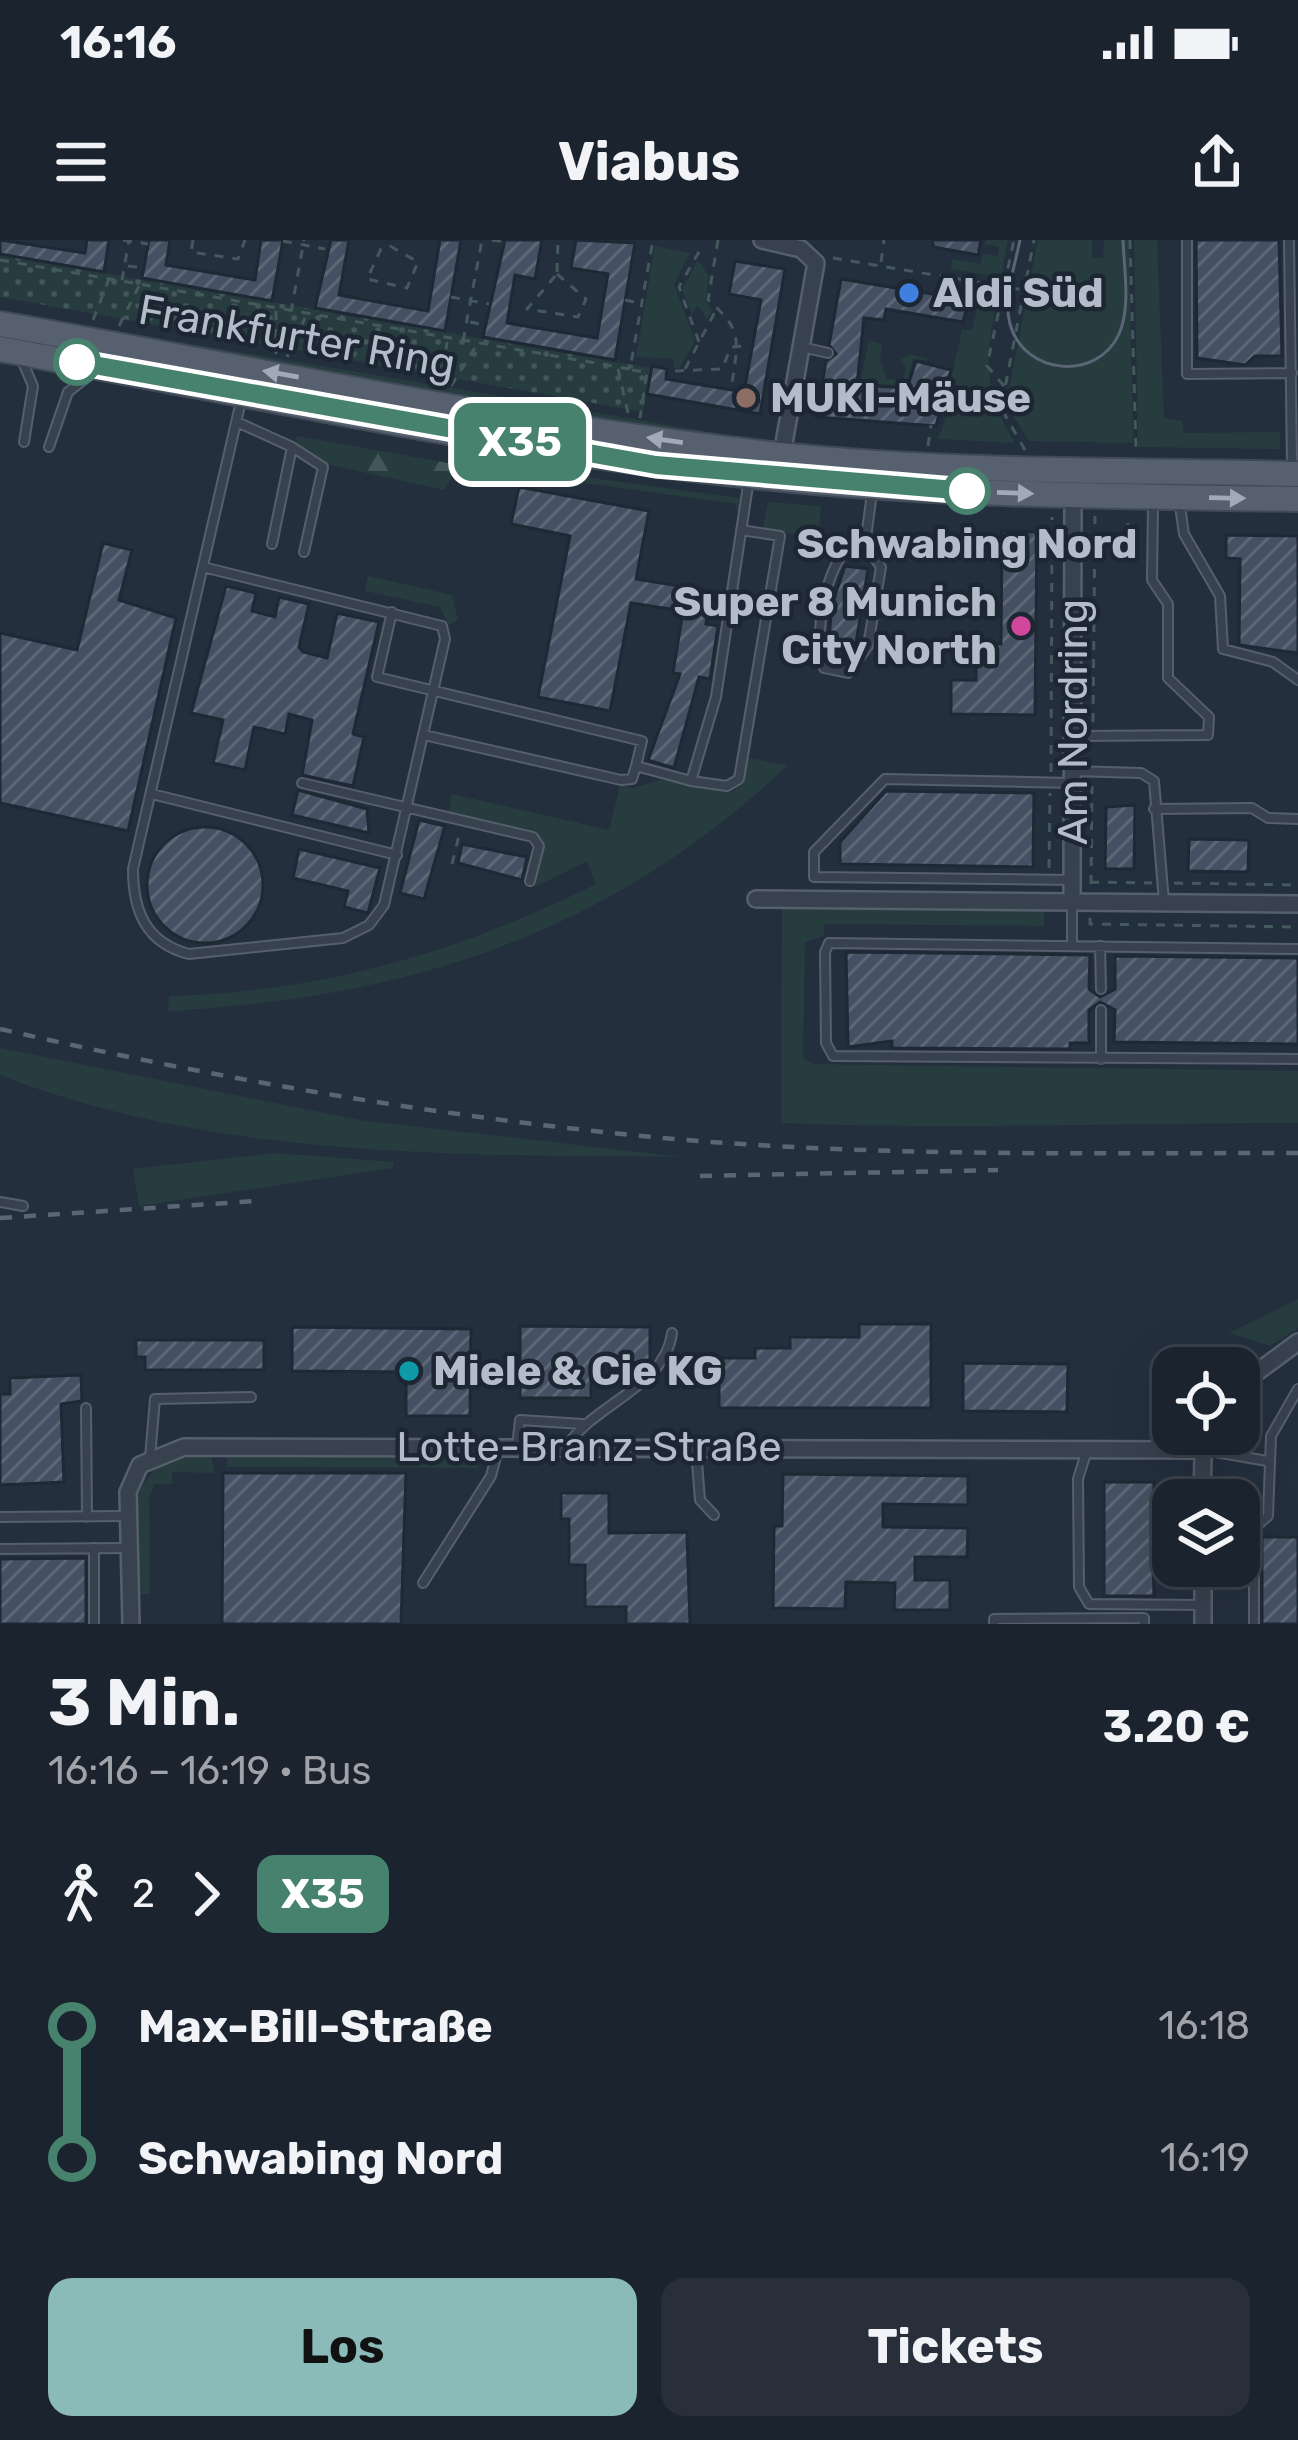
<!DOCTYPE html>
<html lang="de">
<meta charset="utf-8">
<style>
body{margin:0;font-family:Rubik,sans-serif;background:#282f3a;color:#f1f3f6;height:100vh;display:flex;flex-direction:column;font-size:45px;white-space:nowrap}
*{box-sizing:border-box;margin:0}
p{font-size:39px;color:#a0a4aa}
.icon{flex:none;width:66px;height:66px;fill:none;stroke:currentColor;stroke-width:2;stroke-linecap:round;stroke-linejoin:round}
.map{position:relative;height:1384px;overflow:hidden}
.details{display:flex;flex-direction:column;background:#1b232e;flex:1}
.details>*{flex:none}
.badge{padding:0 24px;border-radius:18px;font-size:42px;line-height:78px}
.controls{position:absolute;left:1152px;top:1107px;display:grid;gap:24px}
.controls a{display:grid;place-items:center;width:108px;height:108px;border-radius:24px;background:#1b232e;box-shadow:0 12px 48px #0002,0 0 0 3px #39404a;font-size:60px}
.map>.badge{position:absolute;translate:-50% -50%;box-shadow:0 0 0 6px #fff}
.legs{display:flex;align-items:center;gap:18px;height:132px;padding:0 48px;font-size:39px}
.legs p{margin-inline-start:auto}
.headline{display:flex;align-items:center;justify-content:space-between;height:204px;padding:0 48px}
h1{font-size:66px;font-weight:700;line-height:90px}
.button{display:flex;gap:24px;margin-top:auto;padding:24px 48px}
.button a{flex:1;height:138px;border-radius:24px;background:#8bbbb9;color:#111;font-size:48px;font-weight:700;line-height:138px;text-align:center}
.button a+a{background:#282f3a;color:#f1f3f6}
ul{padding:0 48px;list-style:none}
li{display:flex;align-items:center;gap:42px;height:132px;font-size:45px}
li i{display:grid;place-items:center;width:18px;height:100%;margin:0 15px;background:currentColor}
li i::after{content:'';width:30px;height:30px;margin:-15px;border:9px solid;border-radius:50%;background:#1b232e}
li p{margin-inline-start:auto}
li:first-child i{background:linear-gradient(#0000 50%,currentColor 0)}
li:last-child i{background:linear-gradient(currentColor 50%,#0000 0)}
.status{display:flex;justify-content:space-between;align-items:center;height:84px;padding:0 60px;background:#1b232e;direction:ltr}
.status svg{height:33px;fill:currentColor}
header{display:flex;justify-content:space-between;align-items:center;height:156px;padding:0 48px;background:#1b232e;font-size:54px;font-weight:700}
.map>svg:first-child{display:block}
</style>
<div class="status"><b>16:16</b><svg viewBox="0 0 49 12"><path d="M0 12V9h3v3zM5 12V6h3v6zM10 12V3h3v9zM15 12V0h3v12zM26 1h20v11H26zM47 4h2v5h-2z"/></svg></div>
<header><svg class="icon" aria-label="menu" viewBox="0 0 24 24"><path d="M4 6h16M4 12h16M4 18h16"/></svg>Viabus<svg class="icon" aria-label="share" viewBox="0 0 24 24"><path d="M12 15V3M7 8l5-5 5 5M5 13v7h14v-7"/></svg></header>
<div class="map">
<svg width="1298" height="1384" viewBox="0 0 1298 1384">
<defs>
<pattern id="forest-firs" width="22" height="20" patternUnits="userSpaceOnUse" patternTransform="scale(3)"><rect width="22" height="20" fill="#263c3f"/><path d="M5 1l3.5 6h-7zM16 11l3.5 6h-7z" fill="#435659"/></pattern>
<pattern id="park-dots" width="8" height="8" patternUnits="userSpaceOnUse" patternTransform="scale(3)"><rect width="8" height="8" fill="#263c3f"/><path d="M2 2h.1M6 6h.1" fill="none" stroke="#435659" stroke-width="1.8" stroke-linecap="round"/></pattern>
<pattern id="building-hatch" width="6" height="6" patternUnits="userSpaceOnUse" patternTransform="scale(3)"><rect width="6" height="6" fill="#455162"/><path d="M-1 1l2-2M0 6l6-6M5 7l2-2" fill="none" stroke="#5d6877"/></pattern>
</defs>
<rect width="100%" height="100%" fill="#242f3e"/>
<!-- green -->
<path fill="#263c3f" d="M986,0h22l-8,43 -8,-1v-6l-41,-7 1,-10 28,5 3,-10 15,2 1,-9 -14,-3z
M1038,0h54v17l11,1 1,-18h25l4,203 -104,-2 -23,-37z
M1134,0h23l7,178 18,3 2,12 96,-1v17l-142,-2z
M655,6l35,7 -16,31 21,57 -15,27h-7l1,-9 -38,-2z
M698,20l11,16 -4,26 8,8 -6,9 -10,-14 -5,10 -10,-26z
M982,47l17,2c-12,64 -20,97 16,154l-77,-4 20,-54 -8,-1 12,-54h10z
M88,86l669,114 -307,-44z
M869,100l13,4 -2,16 7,19 16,2 3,-14 -6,-7 10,-6 22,6 -19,-1 -7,27 -46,-3z
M548,232l192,26 -2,16 -2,-10 -188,-26z
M768,262l53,4 -3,34 -55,-12z
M368,336l84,19 6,25 -9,5 -9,-18 -75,-16z
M748,518l40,7c-178,169 -379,233 -620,246l1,-15c154,-4 290,-44 427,-112l-9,-23 -52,26 10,-42 -8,-11 -89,-20 4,-20 157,36 11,-45 13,3 28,-8 69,13 13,-8z
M782,667l262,4v15l-220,-2v12l-19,6 -2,116 11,6 484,7v52c-173,0 -344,7 -517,0z
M0,808l359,72 323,37c-228,-2 -467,2 -682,-82z
M276,913l118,9 -1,6 -254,38 -6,-37z
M1298,1059v29l-28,18 -41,-13z
M211,1213l3,20 -42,-1v12h-17l-6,13 1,97h-13c-3,-71 -20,-136 74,-141z
M227,1213h243l9,4 -1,11 -251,-1z"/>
<!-- forest -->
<path fill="url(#forest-firs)" d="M297,196l162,29 -15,25 -122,-27 -27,-16z"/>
<!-- park -->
<path fill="url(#park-dots)" d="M0,15l651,113 -8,44 -643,-115z"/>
<!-- building -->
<path fill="url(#building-hatch)" stroke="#1f2835" stroke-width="3" d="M0,0l85,13 2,-13h22l-5,32 -104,-18z
M149,0h21l-4,25 89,15 6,-40h22l-11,61 -130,-23z
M331,0h18l-10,55 89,16 12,-71h21l-16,91 -130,-23z
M505,0h37l-7,39 -20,-4 -8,48 90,15 11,-64 -37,-6 5,-28 59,3 -20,117 -132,-23z
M933,0h48l-3,15 -45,-8z
M1196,0h83l3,116h-27l-10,9 -48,-7z
M735,21l50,8 -25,145 -113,-20 5,-28 15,3 -1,10 78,13 17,-92 -32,-6z
M841,39l128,21 -6,22 -77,-13 -2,11 -20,-2 -7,67 50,3 9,-27 35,9 -15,56 -120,-9 10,-56 10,-7 -7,-9z
M519,247l130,24 -13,68 75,12 -5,33 12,2 -8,53 -11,-2 -25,91 -26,-8 32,-86 -7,-1 10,-62 -52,-8 -21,108 -72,-14 32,-161 -59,-12z
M1002,291l35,1 -2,183 -84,-1v-34h25v-36h25z
M1226,295l72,1v117l-59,-8 1,-86 -14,-1z
M103,303l29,7 -13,50 57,18 -48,213 -128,-28v-170l77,17z
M845,326l23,3 -12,74 -27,-4 3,-35z
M226,346l30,7 -4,18 23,6 4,-20 30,7 -10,43 4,5 24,6 10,-45 42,9 -26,112 11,3 -11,49 -51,-11 10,-55 -23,-6 -4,20 -31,-7 -9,43 -32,-7 10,-43 -32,-7z
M298,550l69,19 2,24 -77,-18z
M886,551l148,2 -1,74 -193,-3v-22z
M1135,565l-1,64h-29l1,-62z
M419,580l26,6 -21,73 -24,-6z
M147 645a58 58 0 1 1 116 0a58 58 0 1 1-116 0Z
M1189,599l60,1 -1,32 -60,-1z
M462,604l65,13 -5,23 -64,-17z
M299,609l81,19 -12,45 -24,-6 4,-16 -55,-13z
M846,712l244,3 -1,34 11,8 15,-8v-33l183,2v86l-184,-2 1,-32 -15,-8 -11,8v33h-19v6l-178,-1v-7l-44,6z
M859,1084h72v84h-212v-50h36v-10h35v-11h69z
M520,1086l130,1v35l-59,2v34h-71z
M292,1087l179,2 -1,87h-64v-44l-114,-1z
M136,1100h128v30h-119v-13h-9z
M963,1123l105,1 -1,48 -104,-1z
M81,1135l1,26 -21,3 3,78 -64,3v-91h10v-16z
M223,1233h183l-5,151h-179z
M783,1234l185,2v29l-85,-1v23l85,1 -1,29h-52v23h35v30h-56l1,-27 -49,-1 -1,27 -72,-1 1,-82h8z
M1104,1242h50v46h13v21h-14l1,47h-50z
M561,1253h48v40l78,-1 3,92h-64v-17h-41v-42h-16v-46h-8z
M1262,1297h36v87h-36z
M86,1318v66h-86v-65z"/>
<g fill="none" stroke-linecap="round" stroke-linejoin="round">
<!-- service casing -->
<g stroke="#565f6c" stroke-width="12">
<path id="service" d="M1187,0v134l105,-1
M1289,0l3,226
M802,107l26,6
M21,118l12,28 -9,56
M237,182l55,25 -20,97
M49,207l19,-55 23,-18
M292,207l31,20 -19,85
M1179,259l5,35 36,62 3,53 50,13 25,18
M865,305l-14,-1c-27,27 -37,87 -27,124l24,5 20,-27 13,-79 -16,-22 7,-52
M203,327l239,59 3,13 -61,266 -15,20 -26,13 -154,16c-43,-11 -56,-43 -56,-85l108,-468
M392,372l-15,65 265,64 -6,25 55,15 25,-84 33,-218
M424,495l197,45 11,-1 4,-13
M1075,496l133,-1 1,-18 -41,-39v-74l-16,-24 1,-76
M1072,531l69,2 13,8 10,121
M691,541l36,5 12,-7 41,-243 -39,-6
M302,543l231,54 6,9 -9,35
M1071,543l-186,-4 -71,73v25l258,3
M152,554l245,61
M1154,569l98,-1 16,10 30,1
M1072,705v-41
M1100,706l1,43
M1298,709l-469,-6 -4,9 1,91 7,13 465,3
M1101,770v49
M0,962l23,4
M86,1168l1,109
M567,1206c28,-43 98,-59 105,-113
M517,1207l3,-27 63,4
M696,1209l4,51 14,15
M1087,1210l-9,29 1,108 10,17 112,1
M1204,1210l63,11
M150,1218l5,-59 96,-2
M0,1277l126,-1
M0,1309l128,-1
M423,1343l68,-107 7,-27
M94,1384v-76
M994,1384v-5l150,-1v6
M1254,1384v-96l14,-12 3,-80 27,-47"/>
</g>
<!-- minor casing -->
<g stroke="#565f6c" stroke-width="20">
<path id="minor" d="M762,0l39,9 15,14 -35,197
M1073,251l-1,411 226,2
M756,659l316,3
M1239,1155l17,-22 42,-31
M1202,1260l1,-43 8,-23
M131,1384l-3,-132 12,-27 44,-18 1020,3
M1203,1384v-58"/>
</g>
<!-- primary casing -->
<g stroke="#414a57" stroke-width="28">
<path id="primary" d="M0,84c259,45 518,103 780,131 172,18 346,15 518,19
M0,109c250,45 500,100 753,127 180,20 364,20 545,23"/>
</g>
<!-- path -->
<path stroke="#44595c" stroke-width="3" stroke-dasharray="9 9" stroke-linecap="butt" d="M123,0l25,4
M193,0l-2,12 47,7 7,-19
M492,0l13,2
M718,0l-10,60c35,30 30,40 24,84
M1130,0l6,211
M283,1l42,8
M390,6l28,16 -11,26 -40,-9 14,-30z
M833,18l191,32
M0,20l630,109 23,-129
M881,22l3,-22
M128,26l16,2
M557,32l1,-32
M557,34l29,25 -8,18 -51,-8z
M122,40l7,-40
M451,57l38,7
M625,60l16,3
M276,71v43
M291,72l13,-72
M93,80l16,-41
M470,82l15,3
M119,86l20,-40
M463,101l19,-101
M699,102l-20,-55 21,-37
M287,117l18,-39
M618,129l10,44
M685,129l32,-61
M632,130l15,2 -7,46
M675,131l47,-2 9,-22 15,-1
M441,145l6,-43
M451,146l25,-40
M1004,146l-17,-20 27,-126
M928,206l3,-21
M1025,210l-24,-42 33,-168
M1128,292v-16
M1093,482l2,-206
M1051,532l1,-255
M452,624l8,-33
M1049,628l1,-75
M1090,642l62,1
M1174,643l124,2
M1091,644l1,-98
M1090,678v6l208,3
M1167,1179l1,14"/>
<!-- service -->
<use href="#service" stroke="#38414e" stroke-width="8"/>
<!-- minor -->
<use href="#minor" stroke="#38414e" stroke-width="15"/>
<!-- primary -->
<use href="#primary" stroke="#56606e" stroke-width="24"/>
<!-- tram -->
<path stroke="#5a6575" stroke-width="3" d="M1020,0c-5,26 -17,58 -10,84 14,51 87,58 109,10 12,-27 5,-65 4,-94"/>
<!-- rail -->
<path stroke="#5a6575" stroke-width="4.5" stroke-dasharray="12 12" stroke-linecap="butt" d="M0,789c219,50 439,88 663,109 211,19 423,15 635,15
M700,936l298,-6
M0,978l256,-17"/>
</g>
<!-- one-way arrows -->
<defs><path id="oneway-solid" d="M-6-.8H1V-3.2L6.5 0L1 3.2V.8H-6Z" transform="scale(3)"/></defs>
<g fill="#a1aab7">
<use href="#oneway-solid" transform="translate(281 134) rotate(-170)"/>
<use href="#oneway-solid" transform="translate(665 200) rotate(-172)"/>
<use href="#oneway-solid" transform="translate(1015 253) rotate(2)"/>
<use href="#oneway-solid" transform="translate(1227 258) rotate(1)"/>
</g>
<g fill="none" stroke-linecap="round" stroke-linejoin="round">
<!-- line-1 casing -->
<g stroke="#fff" stroke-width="27">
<path id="line-1" d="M77,122l579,103 311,26"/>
</g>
<!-- line-1 -->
<use href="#line-1" stroke="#46826e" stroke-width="18"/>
</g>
<!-- markers -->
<circle fill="#3f7fe0" stroke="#1d2633" stroke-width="4.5" cx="909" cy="53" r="12"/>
<g fill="#fff" stroke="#46826e" stroke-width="6">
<circle cx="77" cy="122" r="21"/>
<circle cx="967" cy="251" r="21"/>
</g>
<circle fill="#8d6e63" stroke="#1d2633" stroke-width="4.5" cx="746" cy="158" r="12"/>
<circle fill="#d1479c" stroke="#1d2633" stroke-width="4.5" cx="1021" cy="386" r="12"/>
<circle fill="#0f9aa8" stroke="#1d2633" stroke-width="4.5" cx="409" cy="1131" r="12"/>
<g text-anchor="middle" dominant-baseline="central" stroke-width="9" stroke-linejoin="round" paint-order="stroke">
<!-- poi labels -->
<g font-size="42" font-weight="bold" fill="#b4bcc9" stroke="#1d2633" text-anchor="start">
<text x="933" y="53">Aldi Süd</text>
<text x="770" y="158">MUKI-Mäuse</text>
<text x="997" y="362" text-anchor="end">Super 8 Munich<tspan x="997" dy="48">City North</tspan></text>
<text x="433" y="1131">Miele &amp; Cie KG</text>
</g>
<!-- street labels -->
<g font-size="42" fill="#b4bcc9" stroke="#1d2633">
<text transform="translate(297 97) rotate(10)">Frankfurter Ring</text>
<text transform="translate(1073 482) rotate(-90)">Am Nordring</text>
<text x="589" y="1207">Lotte-Branz-Straße</text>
</g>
<!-- stop labels -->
<g font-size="42" font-weight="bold" fill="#b4bcc9" stroke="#1d2633">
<text x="967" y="304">Schwabing Nord</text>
</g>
</g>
</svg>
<div class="controls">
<a><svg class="icon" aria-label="locate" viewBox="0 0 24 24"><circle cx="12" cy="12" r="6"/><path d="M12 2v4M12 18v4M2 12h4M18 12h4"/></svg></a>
<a><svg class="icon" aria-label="layers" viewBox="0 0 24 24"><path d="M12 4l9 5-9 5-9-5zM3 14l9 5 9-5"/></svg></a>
</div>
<b class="badge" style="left:520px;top:202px;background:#46826e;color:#fff">X35</b>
</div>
<section class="details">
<div class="headline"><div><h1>3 Min.</h1><p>16:16 – 16:19 · Bus</p></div><b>3.20 €</b></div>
<div class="legs"><svg class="icon" aria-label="walk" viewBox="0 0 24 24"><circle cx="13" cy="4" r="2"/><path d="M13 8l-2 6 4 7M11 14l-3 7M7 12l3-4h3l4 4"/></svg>2<svg class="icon" aria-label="forward" viewBox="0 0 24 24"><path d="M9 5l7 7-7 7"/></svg><b class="badge" style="background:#46826e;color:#fff">X35</b></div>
<ul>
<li><i style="color:#46826e"></i><b>Max-Bill-Straße</b><p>16:18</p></li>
<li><i style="color:#46826e"></i><b>Schwabing Nord</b><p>16:19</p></li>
</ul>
<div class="button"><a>Los</a><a>Tickets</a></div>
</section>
